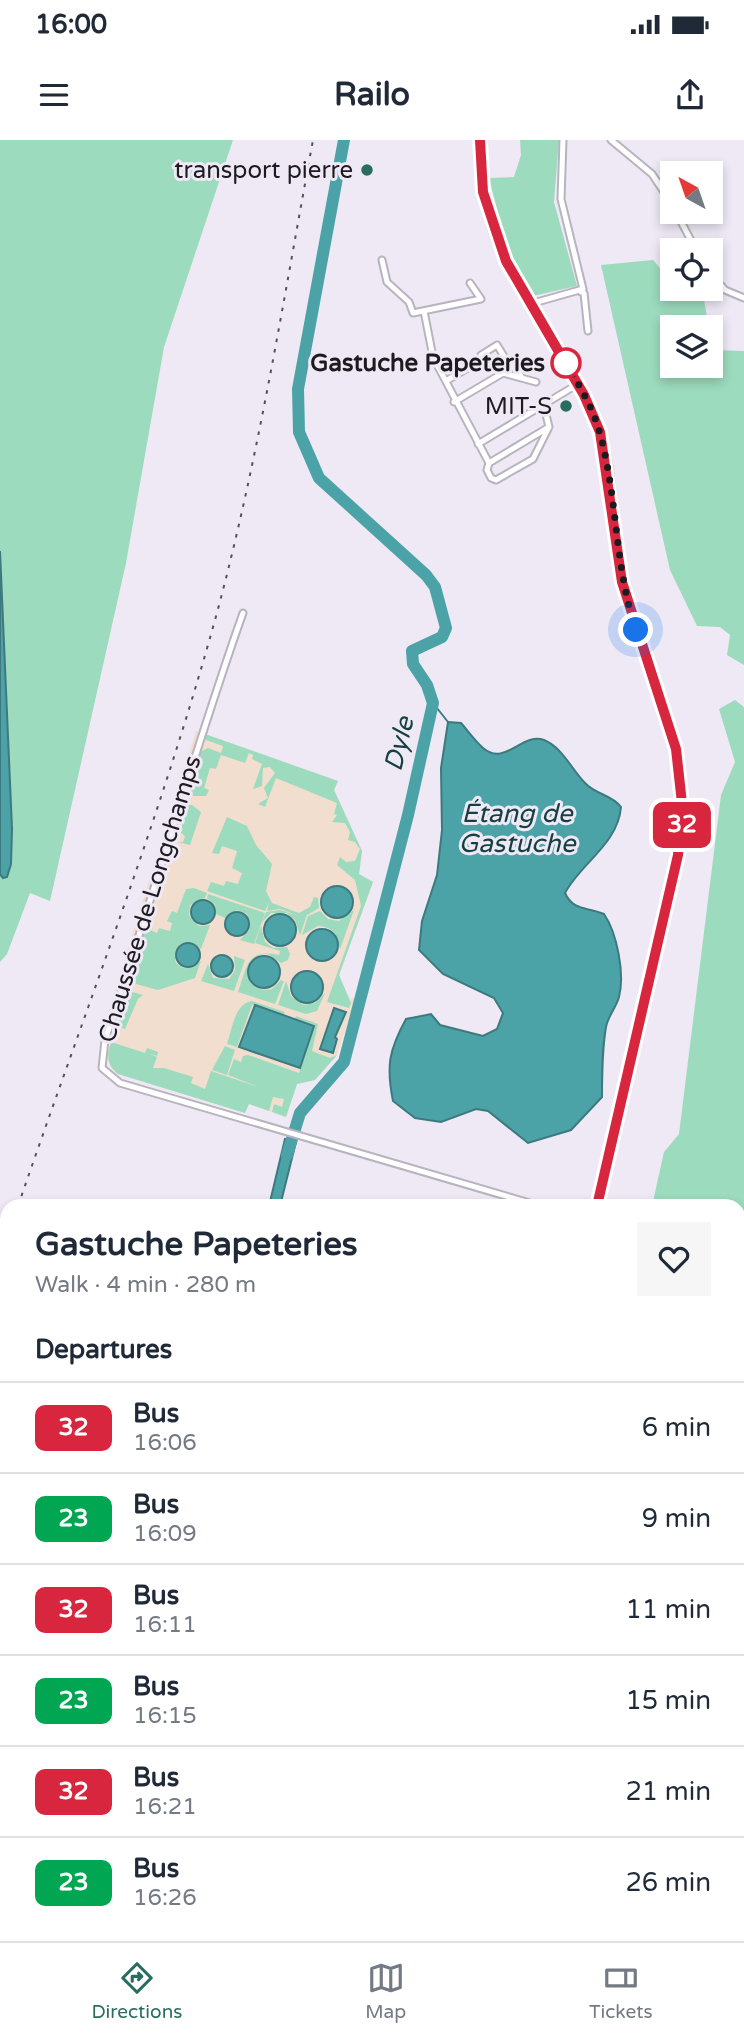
<!DOCTYPE html>
<meta charset="utf-8">
<style>
body{margin:0;font-family:"Varela Round",sans-serif;background:#f6f6f7;color:#1f2937;height:100vh;display:flex;flex-direction:column;font-size:26px;white-space:nowrap}
*{box-sizing:border-box;margin:0}
p{font-size:23px;color:#747a83}
.icon{flex:none;width:38px;height:38px;fill:none;stroke:currentColor;stroke-width:2;stroke-linecap:round;stroke-linejoin:round}
.map{position:relative;flex:1;overflow:hidden}
.drawer{position:absolute;left:0px;top:1059px;width:746px;height:744px;display:flex;flex-direction:column;background:#fff;border-radius:21px 21px 0 0;box-shadow:0 4px 10px #0003}
.drawer>*{flex:none}
.badge{padding:0 14px;border-radius:10px;font-size:24px;line-height:46px}
.needle{width:46px;rotate:320deg}
.controls{position:absolute;left:660px;top:21px;display:grid;gap:14px}
.controls a{display:grid;place-items:center;width:63px;height:63px;border-radius:0px;background:#fff;box-shadow:0 4px 10px #0003;font-size:35px}
.you{position:absolute;width:35px;height:35px;margin:-18px;border:5px solid #fff;border-radius:50%;background:#1a73e8;box-shadow:0 0 0 10px #1a73e833}
.map>.badge{position:absolute;translate:-50% -50%;box-shadow:0 0 0 4px #fff}
h2{padding:0 35px;font-size:26px;line-height:63px}
.round{display:grid;place-items:center;flex:none;width:74px;height:74px;border-radius:0px;background:#f6f6f7}
.summary{display:flex;align-items:center;justify-content:space-between;height:119px;padding:0 35px}
h1{font-size:33px;font-weight:700;line-height:52px}
ul{padding:0;list-style:none}
li{display:flex;align-items:center;gap:21px;height:91px;padding:0 35px;border-top:2px solid #e0e1e3}
li div{flex:1}
li b{display:block;font-size:26px}
li em{font-style:normal}
li .badge{min-width:77px;font-weight:700;text-align:center}
.status{display:flex;justify-content:space-between;align-items:center;height:49px;padding:0 35px;background:#fff;direction:ltr}
.status svg{height:19px;fill:currentColor}
header{display:flex;justify-content:space-between;align-items:center;height:91px;padding:0 35px;background:#fff;font-size:32px;font-weight:700}
.tab-bar{display:flex;justify-content:space-around;align-items:center;height:98px;border-top:2px solid #e0e1e3;background:#fff;font-size:19px;color:#747a83}
.tab-bar a{display:grid;justify-items:center;gap:4px}
.tab-bar .active{color:#296d60}
.map>svg:first-child{display:block}
</style>
<div class="status"><b>16:00</b><svg viewBox="0 0 49 12"><path d="M0 12V9h3v3zM5 12V6h3v6zM10 12V3h3v9zM15 12V0h3v12zM26 1h20v11H26zM47 4h2v5h-2z"/></svg></div>
<header><svg class="icon" aria-label="menu" viewBox="0 0 24 24"><path d="M4 6h16M4 12h16M4 18h16"/></svg>Railo<svg class="icon" aria-label="share" viewBox="0 0 24 24"><path d="M12 15V3M7 8l5-5 5 5M5 13v7h14v-7"/></svg></header>
<div class="map">
<svg width="744" height="1801" viewBox="0 0 744 1801">
<rect width="100%" height="100%" fill="#eee9f5"/>
<!-- industrial -->
<path fill="#f2decf" d="M196,591l142,50 -4,9 28,61 -3,23 14,8 -34,93 11,26 2,-3 3,2 -18,55 -22,25 -18,4 -11,33 -37,-13 -4,9 -127,-39 -7,-6 -4,-13 4,-13 -11,-4z"/>
<!-- education -->
<path fill="#e8ddf2" d="M0,1466l7,3v327h17l-1,5h-23z"/>
<!-- green -->
<path fill="#9cdbbd" d="M0,0h233l-69,207 -38,216 -76,338 -20,-8 -23,61 -7,8z
M520,0h39l-5,62 23,84 -44,10 -25,-45 -19,-73 25,-1 7,-22z
M653,120l19,22v7h30l7,38h-37v39h38l1,-31 3,15 30,1v314l-17,-10 3,-20 -10,-8 -23,-1 -27,-56 -69,-305z
M735,560l9,7v893l-5,4 -1,-398h-86l12,-54 15,-18 42,-339 14,-33 -16,-53z
M205,594l133,47 -4,9 28,61 -3,23 14,8 -34,93 12,28 -2,5 -22,-6 34,-96 -6,-26 -18,-15 3,-8 6,5 9,-1 5,-12 -5,-7 -7,-2 2,-8 -5,-9 -13,-1 5,-7 -3,-1 3,-11 -61,-25 -11,29 -7,-3 10,-6 -4,-10 11,-15 -5,-6 -7,1 -1,18 -9,3 9,-25 -10,-5 1,-4 -4,-2 -4,10 -24,-8 -5,14 -6,-1 -6,20 5,2 -3,6h-15l-2,-7 11,-37 8,-4 13,5 2,-7 -17,-6z
M185,665h7l9,7 -11,33 -12,-3h5l2,-6 -4,-3z
M227,677l20,9 9,19 16,19 -6,27 6,12 27,10 11,-6 4,-10 4,1 1,10 -12,7 -7,20 -5,-15 -8,-7h-16l-9,9 4,-10 14,-2 19,6 -19,-7 -13,2 2,-9 -4,9 -58,-20 4,-9 13,4 2,-5 12,3 4,-11 -10,-5 5,-17 -15,-5 -3,8 -7,-1z
M194,748l13,5 -2,5 -15,7 -1,11 10,10 11,-1 -9,24c-13,-14 -31,-5 -25,14 9,9 17,5 25,-2l-6,17 -37,12 -22,-6 -5,-9 15,-49h7l-1,5 5,2 2,-5 11,3 2,-8 -5,-2 5,-10 5,2 9,-24z
M208,754l57,19 -11,31 -14,-4 9,-10 -2,-16 -10,-4 -12,8 -9,-4 -1,-9 -8,-7z
M354,770l-14,39c-2,-12 -5,-22 -22,-23l-16,9 6,-19 12,-5 8,8 11,2z
M261,786l4,16 8,6 14,-1 3,7 -2,6 -7,3 -13,-9c-31,0 -25,42 4,35l9,-9 3,1 -9,23 -37,-12c9,-26 9,-44 41,-37l1,-4 -25,-8z
M234,816l11,4 -11,31 -33,-10 7,-17 5,14 16,1 6,-9z
M286,841l5,15 12,9 12,-2 10,-10 -8,18 -11,3 -28,-9z
M132,852l11,3 -5,4 -13,30 -8,-3 9,-31z
M252,861l33,11 -2,3 -31,-10 -15,42 -10,-3c5,-15 8,-41 25,-43z
M296,876l22,8 -6,27 18,7 7,-3 -22,25 -18,4 -11,33 -14,-5 2,-8 8,3 2,-8 -11,-2 -4,14 -20,-7 -4,9 -127,-39c-12,-10 -11,-19 -7,-32l34,11 2,-5 11,4 -1,4 -9,-3 9,4 -4,11h11l29,9 -2,6 14,6 6,-18 50,17 -33,-13 6,-16 7,3 2,-6 5,-1 51,18 15,-47 -19,-7z
M225,906l10,4 -8,25 -15,-5z
M0,1539l7,4v103l-7,13z"/>
<!-- water -->
<path fill="#4ba3a8" stroke="#3d7a7f" stroke-width="2" d="M0,411l12,278 -1,35 -4,13 -4,1 -3,-4z
M448,582l13,1c7,8 14,18 22,25 22,19 39,-16 61,-8 18,7 28,30 41,43 11,12 26,11 36,24 -3,37 -40,56 -56,86 8,18 22,14 39,21 13,19 21,60 15,83 -3,11 -11,19 -13,30 -4,23 -4,46 -4,70l-31,33 -43,13 -40,-32 -12,-2 -35,13 -26,-4 -22,-17c-7,-35 -4,-51 13,-82l25,-5 9,11 43,11 14,-7 6,-16 -9,-15 -51,-24 -24,-24 3,-29 15,-46 5,-45 -1,-62z
M321 762a16 16 0 1 1 32 0a16 16 0 1 1-32 0Z
M191 772a12 12 0 1 1 24 0a12 12 0 1 1-24 0Z
M225 784a12 12 0 1 1 24 0a12 12 0 1 1-24 0Z
M264 790a16 16 0 1 1 32 0a16 16 0 1 1-32 0Z
M306 805a16 16 0 1 1 32 0a16 16 0 1 1-32 0Z
M176 815a12 12 0 1 1 24 0a12 12 0 1 1-24 0Z
M211 826a11 11 0 1 1 22 0a11 11 0 1 1-22 0Z
M248 832a16 16 0 1 1 32 0a16 16 0 1 1-32 0Z
M291 847a16 16 0 1 1 32 0a16 16 0 1 1-32 0Z
M255,865l59,21 -14,42 -61,-21z
M334,868l12,4 -11,25 2,2 -4,14 -13,-4z
M285,999l11,3 -16,64h-11z"/>
<g fill="none" stroke-linecap="round" stroke-linejoin="round">
<!-- stream -->
<path stroke="#3d7a7f" stroke-width="2" d="M433,563l15,19"/>
<!-- river -->
<path stroke="#4ba3a8" stroke-width="12" d="M287,1015l13,-42 44,-51 64,-247 25,-112 -6,-18 -14,-21 -1,-13 30,-14 4,-9 -11,-41 -9,-12 -107,-97 -20,-46 -1,-43 46,-249
M0,1513l7,1"/>
<!-- street casing -->
<g stroke="#b8b3be" stroke-width="9">
<path id="street" d="M611,0l41,34 20,30
M676,72l20,38
M382,120l5,22 22,20 4,11 68,-14 -11,-16
M710,133l15,17 19,8
M581,152l3,1 4,38
M530,164l53,-15 -22,-90 2,-59
M424,171l9,46 56,106 60,-36 -5,-21
M446,241l37,-22 -2,-4 16,-10 14,23 3,-2 8,12
M454,262l49,-29 33,9
M478,304l100,-60
M489,323l-2,7 4,8 5,2 37,-21 15,-30
M243,473c-50,141 -90,285 -138,427l-3,28 18,15 420,123
M738,1709l6,-4
M0,1778l7,-10
M34,1801l1,-5
M642,1801l5,-5"/>
</g>
<!-- secondary casing -->
<g stroke="#b8b3be" stroke-width="11">
<path id="secondary" d="M480,0c1,34 4,67 16,99 24,63 71,115 98,176 22,52 16,114 28,168 12,57 40,110 54,166 8,35 7,71 3,106l-82,351
M123,1801l4,-5"/>
</g>
<!-- street -->
<use href="#street" stroke="#fff" stroke-width="5"/>
<!-- secondary -->
<use href="#secondary" stroke="#fff" stroke-width="8"/>
<!-- rail -->
<path stroke="#535056" stroke-width="2" stroke-dasharray="3.5 7" stroke-linecap="butt" d="M18,1066c68,-198 145,-395 200,-597 41,-154 66,-312 95,-469
M0,1117l7,-21"/>
</g>
<g fill="none" stroke-linecap="round" stroke-linejoin="round">
<!-- line casing -->
<g stroke="#fff" stroke-width="16">
<path id="line" d="M480,0l3,52 23,69 78,134 16,37 22,150 54,167 6,54 -4,52 -81,351"/>
</g>
<!-- line -->
<use href="#line" stroke="#d7263d" stroke-width="10"/>
<!-- walk -->
<path stroke="#1d1b1f" stroke-width="7" stroke-dasharray="0 12.6" d="M566,223c13,22 26,43 33,67 19,66 15,135 37,200"/>
</g>
<!-- markers -->
<g fill="#296d60" stroke="#eee9f5" stroke-width="2.5">
<circle cx="367" cy="30" r="7"/>
<circle cx="566" cy="266" r="7"/>
</g>
<circle fill="#fff" stroke="#d7263d" stroke-width="3.5" cx="566" cy="223" r="14"/>
<g text-anchor="middle" dominant-baseline="central" stroke-width="6" stroke-linejoin="round" paint-order="stroke">
<!-- poi labels -->
<g font-size="24" fill="#1d1b1f" stroke="#eee9f5" text-anchor="end">
<text x="353" y="30">transport pierre</text>
<text x="552" y="266">MIT-S</text>
</g>
<!-- stop labels -->
<g font-size="24" font-weight="bold" fill="#1d1b1f" stroke="#eee9f5" text-anchor="end">
<text x="545" y="223">Gastuche Papeteries</text>
</g>
<!-- street labels -->
<g font-size="24" fill="#1d1b1f" stroke="#eee9f5">
<text transform="translate(150 759) rotate(-73)">Chaussée de Longchamps</text>
</g>
<!-- water labels -->
<g font-size="26" font-style="italic" fill="#153f41" stroke="#eee9f5">
<text transform="translate(399 604) rotate(-76)">Dyle</text>
<text x="517" y="673">Étang de<tspan x="517" dy="30">Gastuche</tspan></text>
</g>
</g>
</svg>
<div class="controls">
<a><svg class="needle" viewBox="-14 -14 28 28"><path d="M0-13l5 13h-10z" fill="#e53935"/><path d="M0 13l5-13h-10z" fill="#747a83"/></svg></a>
<a><svg class="icon" aria-label="locate" viewBox="0 0 24 24"><circle cx="12" cy="12" r="6"/><path d="M12 2v4M12 18v4M2 12h4M18 12h4"/></svg></a>
<a><svg class="icon" aria-label="layers" viewBox="0 0 24 24"><path d="M12 4l9 5-9 5-9-5zM3 14l9 5 9-5"/></svg></a>
</div>
<div class="you" style="left:636px;top:490px"></div>
<b class="badge" style="left:682px;top:685px;background:#d7263d;color:#fff">32</b>
<section class="drawer">
<div class="summary"><div><h1>Gastuche Papeteries</h1><p>Walk · 4 min · 280 m</p></div><a class="round"><svg class="icon" aria-label="heart" viewBox="0 0 24 24"><path d="M12 20l-8-8c-3-5 5-10 8-4 3-6 11-1 8 4z"/></svg></a></div>
<h2>Departures</h2>
<ul>
<li><span class="badge" style="background:#d7263d;color:#fff">32</span><div><b>Bus</b><p>16:06</p></div><em>6 min</em></li>
<li><span class="badge" style="background:#00a651;color:#fff">23</span><div><b>Bus</b><p>16:09</p></div><em>9 min</em></li>
<li><span class="badge" style="background:#d7263d;color:#fff">32</span><div><b>Bus</b><p>16:11</p></div><em>11 min</em></li>
<li><span class="badge" style="background:#00a651;color:#fff">23</span><div><b>Bus</b><p>16:15</p></div><em>15 min</em></li>
<li><span class="badge" style="background:#d7263d;color:#fff">32</span><div><b>Bus</b><p>16:21</p></div><em>21 min</em></li>
<li><span class="badge" style="background:#00a651;color:#fff">23</span><div><b>Bus</b><p>16:26</p></div><em>26 min</em></li>
</ul>
</section>
</div>
<nav class="tab-bar">
<a class="active"><svg class="icon" aria-label="directions" viewBox="0 0 24 24"><path d="M12 3l9 9-9 9-9-9zM9 14v-3h6M13 9l2 2-2 2"/></svg>Directions</a>
<a><svg class="icon" aria-label="map" viewBox="0 0 24 24"><path d="M3 6l6-2 6 2 6-2v14l-6 2-6-2-6 2zM9 4v14M15 6v14"/></svg>Map</a>
<a><svg class="icon" aria-label="tickets" viewBox="0 0 24 24"><path d="M3 7h18v10H3zM15 7v10"/></svg>Tickets</a>
</nav>
